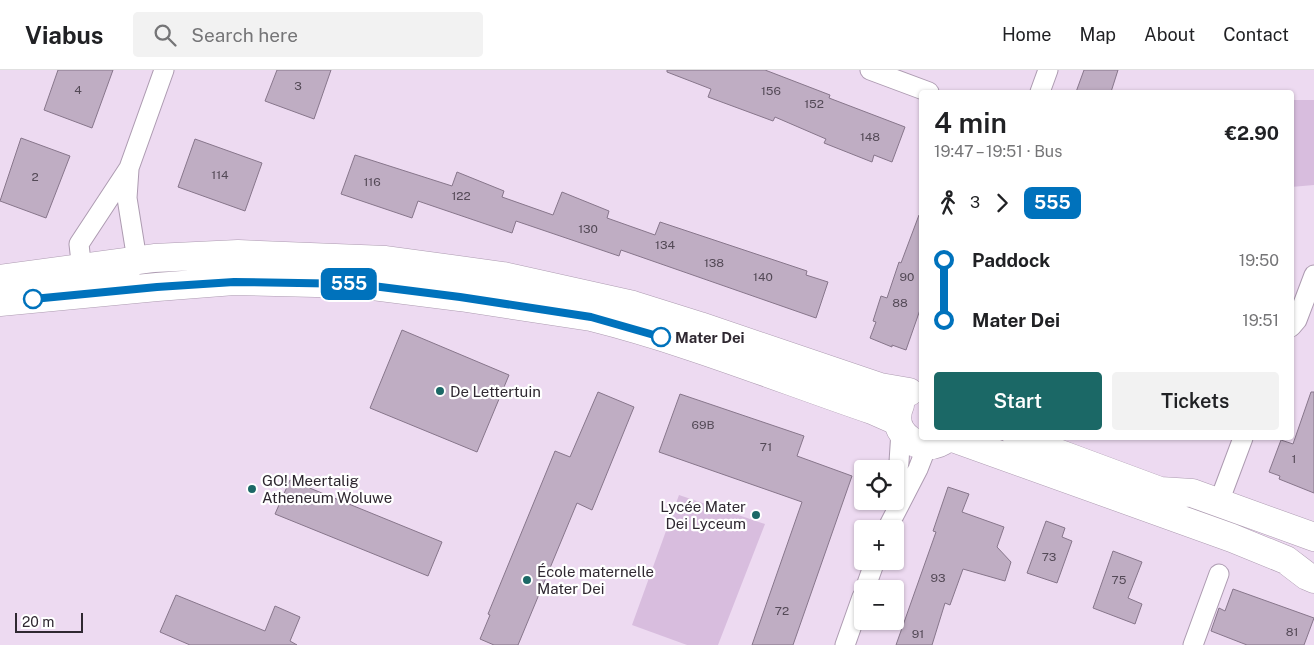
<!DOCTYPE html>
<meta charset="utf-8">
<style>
body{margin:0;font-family:"Public Sans",sans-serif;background:#f2f2f2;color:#202124;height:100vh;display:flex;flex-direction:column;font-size:19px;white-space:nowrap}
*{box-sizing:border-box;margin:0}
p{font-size:16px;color:#757577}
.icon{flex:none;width:28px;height:28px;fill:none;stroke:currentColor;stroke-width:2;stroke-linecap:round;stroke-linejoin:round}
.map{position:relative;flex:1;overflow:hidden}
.details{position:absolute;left:919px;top:20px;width:375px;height:350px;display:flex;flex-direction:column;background:#fff;border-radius:5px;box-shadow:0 1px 4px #0004}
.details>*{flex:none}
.badge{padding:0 10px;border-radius:8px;font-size:18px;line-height:32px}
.tools{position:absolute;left:854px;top:390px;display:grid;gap:10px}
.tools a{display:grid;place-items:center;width:50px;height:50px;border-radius:5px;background:#fff;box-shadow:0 1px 4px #0004;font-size:25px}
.scale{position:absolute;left:15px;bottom:12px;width:68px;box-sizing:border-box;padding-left:5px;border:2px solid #2f2831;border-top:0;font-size:14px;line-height:18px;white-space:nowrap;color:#2f2831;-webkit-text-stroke:4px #fff;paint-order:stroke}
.map>.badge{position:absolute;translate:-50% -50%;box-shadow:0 0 0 2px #fff}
.legs{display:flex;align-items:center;gap:8px;height:55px;padding:0 15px;font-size:16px}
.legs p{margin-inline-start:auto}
.headline{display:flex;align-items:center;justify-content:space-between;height:85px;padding:0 15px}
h1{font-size:28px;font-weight:600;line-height:38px}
.button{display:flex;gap:10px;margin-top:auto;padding:10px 15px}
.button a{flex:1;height:58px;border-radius:5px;background:#1b6866;color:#fff;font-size:20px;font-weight:600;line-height:58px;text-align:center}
.button a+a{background:#f2f2f2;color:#202124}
ul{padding:0 15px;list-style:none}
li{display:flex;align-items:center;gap:18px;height:60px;font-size:19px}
li i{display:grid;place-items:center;width:8px;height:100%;margin:0 6px;background:currentColor}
li i::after{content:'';width:12px;height:12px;margin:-6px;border:4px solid;border-radius:50%;background:#fff}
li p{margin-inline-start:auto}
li:first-child i{background:linear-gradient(#0000 50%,currentColor 0)}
li:last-child i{background:linear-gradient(currentColor 50%,#0000 0)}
header{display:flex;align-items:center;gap:30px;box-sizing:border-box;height:70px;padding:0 25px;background:#fff;border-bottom:1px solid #e0e0e0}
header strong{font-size:24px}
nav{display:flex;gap:28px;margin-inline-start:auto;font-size:18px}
.search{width:350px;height:45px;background:#f2f2f2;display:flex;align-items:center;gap:12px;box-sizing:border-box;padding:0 18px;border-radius:5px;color:#757577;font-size:19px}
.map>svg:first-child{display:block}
</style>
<header>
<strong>Viabus</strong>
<div class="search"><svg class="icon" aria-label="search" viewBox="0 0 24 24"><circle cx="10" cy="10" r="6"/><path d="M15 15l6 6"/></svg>Search here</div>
<nav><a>Home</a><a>Map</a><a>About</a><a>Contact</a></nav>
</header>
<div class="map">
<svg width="1314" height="575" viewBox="0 0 1314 575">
<rect width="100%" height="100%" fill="#eddaf1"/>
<!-- green -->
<path fill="#d8bdde" d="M1291,30h23v85l-23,2z
M679,425l86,29 -47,121h-31l-55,-20z"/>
<!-- building -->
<path fill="#bfadc3" stroke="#87768b" d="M58,0h55l-21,58 -48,-18z
M277,0h54l-17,49 -49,-18z
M667,0h98l65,25 -1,3 76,29 -13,35 -18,-7 -2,7 -48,-19 2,-4 -51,-22 -2,4 -65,-24 3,-8 -44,-17z
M1084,0h34l-7,22h-35z
M21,68l49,18 -24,62 -46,-17z
M195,69l67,24 -17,48 -67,-24z
M355,85l97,31 5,-14 47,19 -2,6 51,18 9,-23 47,19 -2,7 48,17 5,-13 147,49 -1,4 22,7 -12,36 -195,-68 -2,6 -103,-35 -4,12 -94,-32 -6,17 -71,-24z
M919,145h2v92l-15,43 -14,-5v2l-22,-9 6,-16 -3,-1 8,-25 6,2 12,-36 2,1z
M402,260l107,45 -32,77 -107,-44z
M598,322l36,15 -42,103 -15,-7 -59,142h-24l-14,-6 10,-24 -2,-1 67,-163 15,6z
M1311,322h3v101l-35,-14 1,-3 -11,-4 12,-32 12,4z
M680,324l124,42 -7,20 55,20 -59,169h-41l50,-143 -143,-50z
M290,410l152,62 -14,34 -153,-62z
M948,417l21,7 -7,18 42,15 -7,20 14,15 -6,19 -42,-12 -13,36 -5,-2 -13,42h-36l40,-113 -3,-1z
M1046,451l19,7 -3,9 10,4 -15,42 -30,-10z
M1113,481l29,11 -14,36 14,6 -7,20 -42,-16z
M1233,519l81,29 -10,27h-57l-36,-14 8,-23 6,3z
M176,525l89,36 10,-25 25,11 -10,24 7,4h-107l-30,-13z"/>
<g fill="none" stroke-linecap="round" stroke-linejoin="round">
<!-- street casing -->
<g stroke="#ad9bb1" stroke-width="21">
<path id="street" d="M870,0l59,22
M1040,22l8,-22
M129,99l-2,29 10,62 -5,9
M83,210l-4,-36 50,-76 35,-98
M1291,257l6,-7 17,-45
M895,417l4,-25 2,-31
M1219,432l24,-64
M887,459l31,-60 9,-23
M865,519l10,-28
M845,575l17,-48
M1193,575l26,-71"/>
</g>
<!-- secondary casing -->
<g stroke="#ad9bb1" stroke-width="29">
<path id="secondary" d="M0,209l154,-21 84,-4 148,6 117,16 130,29 67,21 180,61 29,5
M0,232l157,-15 77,-6 123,3 103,13 131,20c96,24 187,61 281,93l25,11
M900,335c-13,29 24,53 47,33
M953,368l279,100 54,22 21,16 7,3
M1017,368l143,53 32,2 122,44"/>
</g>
<!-- street -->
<use href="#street" stroke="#fff" stroke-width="19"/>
<!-- secondary -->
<use href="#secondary" stroke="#fff" stroke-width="28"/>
</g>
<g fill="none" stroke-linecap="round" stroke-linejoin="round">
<!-- line-1 casing -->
<g stroke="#fff" stroke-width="11">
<path id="line-1" d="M33,229l124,-12 77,-5 123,2 103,13 131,20 70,20"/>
</g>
<!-- line-1 -->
<use href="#line-1" stroke="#0072bc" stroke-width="8"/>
</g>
<!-- markers -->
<g fill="#fff" stroke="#0072bc" stroke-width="2.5">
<circle cx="33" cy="229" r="9"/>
<circle cx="661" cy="267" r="9"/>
</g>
<g fill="#1b6866" stroke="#fff" stroke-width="2">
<circle cx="440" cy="321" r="5"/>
<circle cx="252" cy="419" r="5"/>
<circle cx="756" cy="445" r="5"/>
<circle cx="527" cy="510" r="5"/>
</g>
<g text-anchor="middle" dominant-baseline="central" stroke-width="4.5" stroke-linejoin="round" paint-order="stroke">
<!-- number labels -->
<g font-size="12" fill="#534956">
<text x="298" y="16">3</text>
<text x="78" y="20">4</text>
<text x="771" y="21">156</text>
<text x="814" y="34">152</text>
<text x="870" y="67">148</text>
<text x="220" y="105">114</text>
<text x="35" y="107">2</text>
<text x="372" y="112">116</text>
<text x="461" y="126">122</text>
<text x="588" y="159">130</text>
<text x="665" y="175">134</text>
<text x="714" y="193">138</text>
<text x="763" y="207">140</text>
<text x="907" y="207">90</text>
<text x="900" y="233">88</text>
<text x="703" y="355">69B</text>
<text x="766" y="377">71</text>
<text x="1294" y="389">1</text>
<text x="1049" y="487">73</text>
<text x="938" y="508">93</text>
<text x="1119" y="510">75</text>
<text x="782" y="541">72</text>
<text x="1292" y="562">81</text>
<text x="918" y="564">91</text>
</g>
<!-- stop labels -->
<g font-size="15" font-weight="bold" fill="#2f2831" stroke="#fff" text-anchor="start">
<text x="675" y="267">Mater Dei</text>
</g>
<!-- poi labels -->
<g font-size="15" fill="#2f2831" stroke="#fff" text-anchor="start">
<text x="450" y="321">De Lettertuin</text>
<text x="262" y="410">GO! Meertalig<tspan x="262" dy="17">Atheneum Woluwe</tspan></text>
<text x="746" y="436" text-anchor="end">Lycée Mater<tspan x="746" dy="17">Dei Lyceum</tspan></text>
<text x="537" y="501">École maternelle<tspan x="537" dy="17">Mater Dei</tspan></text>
</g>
</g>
</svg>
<div class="tools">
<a><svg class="icon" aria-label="locate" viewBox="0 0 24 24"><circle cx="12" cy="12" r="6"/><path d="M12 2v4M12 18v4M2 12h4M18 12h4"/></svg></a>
<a>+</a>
<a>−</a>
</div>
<div class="scale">20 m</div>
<b class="badge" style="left:349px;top:214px;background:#0072bc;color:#fff">555</b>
<section class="details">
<div class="headline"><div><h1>4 min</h1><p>19:47 – 19:51 · Bus</p></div><b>€2.90</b></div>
<div class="legs"><svg class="icon" aria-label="walk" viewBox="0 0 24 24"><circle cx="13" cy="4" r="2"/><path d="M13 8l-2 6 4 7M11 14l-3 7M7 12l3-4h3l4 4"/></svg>3<svg class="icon" aria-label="forward" viewBox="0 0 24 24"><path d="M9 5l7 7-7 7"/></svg><b class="badge" style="background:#0072bc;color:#fff">555</b></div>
<ul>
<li><i style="color:#0072bc"></i><b>Paddock</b><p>19:50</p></li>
<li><i style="color:#0072bc"></i><b>Mater Dei</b><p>19:51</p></li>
</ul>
<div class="button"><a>Start</a><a>Tickets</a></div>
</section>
</div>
